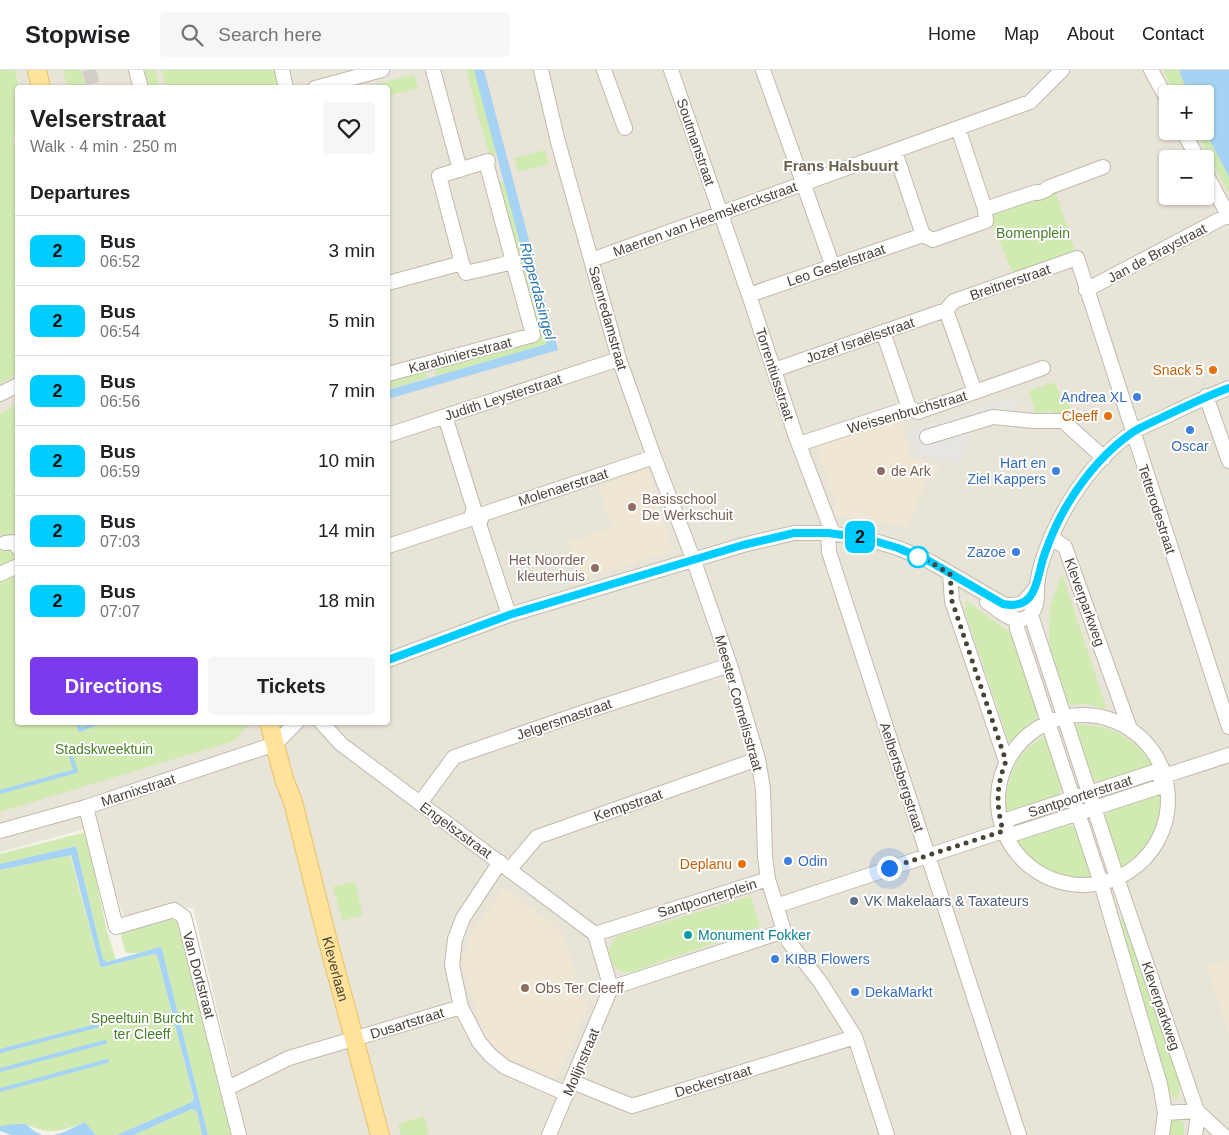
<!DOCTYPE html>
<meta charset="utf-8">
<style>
body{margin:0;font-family:Helvetica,sans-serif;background:#f6f6f6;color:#202124;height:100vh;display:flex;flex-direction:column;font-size:19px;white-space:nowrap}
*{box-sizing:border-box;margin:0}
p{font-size:16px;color:#757577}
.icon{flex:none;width:28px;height:28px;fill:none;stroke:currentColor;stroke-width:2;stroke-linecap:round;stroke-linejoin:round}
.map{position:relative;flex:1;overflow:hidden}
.drawer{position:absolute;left:15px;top:15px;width:375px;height:640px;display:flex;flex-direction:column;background:#fff;border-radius:5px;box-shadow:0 1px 4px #0004}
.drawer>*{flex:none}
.badge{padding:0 10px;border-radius:8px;font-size:18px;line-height:32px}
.buttons{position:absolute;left:1159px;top:15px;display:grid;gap:10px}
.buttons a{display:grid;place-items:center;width:55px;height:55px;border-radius:5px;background:#fff;box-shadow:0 1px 4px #0004;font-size:25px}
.you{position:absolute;width:25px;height:25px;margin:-12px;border:4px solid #fff;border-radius:50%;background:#1a73e8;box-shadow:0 0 0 8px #1a73e833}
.map>.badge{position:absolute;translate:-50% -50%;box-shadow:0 0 0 2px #fff}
h2{padding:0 15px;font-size:19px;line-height:45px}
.round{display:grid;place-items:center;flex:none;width:52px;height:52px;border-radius:5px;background:#f6f6f6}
.summary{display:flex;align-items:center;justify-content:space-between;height:85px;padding:0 15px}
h1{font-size:24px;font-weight:700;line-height:38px}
.button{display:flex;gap:10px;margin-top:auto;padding:10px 15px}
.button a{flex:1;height:58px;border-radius:5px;background:#7c3aed;color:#fff;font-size:20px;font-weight:700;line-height:58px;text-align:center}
.button a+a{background:#f6f6f6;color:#202124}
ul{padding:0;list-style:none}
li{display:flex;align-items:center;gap:15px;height:70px;padding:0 15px;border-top:1px solid #e0e0e0}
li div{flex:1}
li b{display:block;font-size:19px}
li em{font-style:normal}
li .badge{min-width:55px;font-weight:700;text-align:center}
header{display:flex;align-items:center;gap:30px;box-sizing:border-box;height:70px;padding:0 25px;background:#fff;border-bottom:1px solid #e0e0e0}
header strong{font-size:24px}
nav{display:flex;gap:28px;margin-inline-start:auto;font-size:18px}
.search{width:350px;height:45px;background:#f6f6f6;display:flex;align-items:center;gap:12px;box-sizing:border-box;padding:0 18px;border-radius:5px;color:#757577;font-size:19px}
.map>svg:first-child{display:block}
</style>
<header>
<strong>Stopwise</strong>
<div class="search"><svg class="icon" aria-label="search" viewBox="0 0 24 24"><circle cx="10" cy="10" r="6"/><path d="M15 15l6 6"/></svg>Search here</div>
<nav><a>Home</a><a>Map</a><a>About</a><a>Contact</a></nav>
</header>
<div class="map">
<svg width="1229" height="1065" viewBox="0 0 1229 1065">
<rect width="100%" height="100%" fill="#f5f2ea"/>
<!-- residential -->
<path fill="#e9e4d8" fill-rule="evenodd" d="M0,0h1179l9,24h-20v37h37l24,46v958h-982l-54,-228 -67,16 -33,-96 -93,25zM18,18h370v634h-370zM1168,89h37v37h-37z"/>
<!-- education -->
<path fill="#efe7d4" d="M901,348l9,40 29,7 -5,14 -6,-2 -21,51 -24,-6 -50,-7 2,-15 -20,-56z
M647,399l26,82 -93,28 -12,-36 43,-16 -12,-41z
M504,818l57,43 26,77 -31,70 -56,-25 -15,-17 -22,-68 5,-30z
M1229,889v75l-22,-68z"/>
<!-- green -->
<path fill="#d1eab2" d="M0,0h15l4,17 -2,47 -5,5 6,13 -1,222 -17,10z
M63,0h18l5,17h-19z
M145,0h10l5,17h-11z
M161,0h115l4,17h-114z
M466,0h8l23,83 -8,3z
M1163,0h16l9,24h-13z
M414,4l4,14 -30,8v-8l-22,-1z
M1196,61h9l24,46v17z
M545,80l4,14 -31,8 -4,-14z
M504,111l43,164 -112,31 -1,-8 104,-29 -41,-156z
M1054,116l23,72 -61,22 -31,-71z
M425,300l2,8 -39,11v-9z
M1055,312l7,17 9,5 -6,14 -15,-7 -14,4 -7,-24z
M17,334l1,318 230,1 -1,4 -13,14 -234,71v-398z
M1062,503l45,137 -20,-6 -18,1 -19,-54 -1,-11 1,-34z
M967,531l46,34 26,78 -2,6 -27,26 -46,-137 3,-1 -2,-5z
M1074,654c38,2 56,10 79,41l-49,17 -9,-2 -6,-8z
M1047,664l15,49 -1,8 -5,6 -52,17c2,-22 6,-51 24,-66 6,-5 13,-10 19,-14z
M1161,723c1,39 -9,54 -40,77l-16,-51v-3l6,-6z
M1065,754l8,2 5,7 15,45c-36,3 -56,-10 -79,-37z
M86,762l20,96 10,32 -9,2 -4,-3 -27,-113 -76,18v-10z
M70,785l30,111 3,1 50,-13 4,1 37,145 -2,2 -75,33h-21l-11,-13c-24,10 -37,13 -59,2l-26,2v-256z
M355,811l8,34 -21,6 -9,-34z
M751,826l9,31 -131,46c-21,-3 -27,-23 -11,-37z
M1125,848l51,153 4,16 -2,11 -5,-1 -4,-5 -46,-156 -4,-16z
M171,849l9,3 53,213h-25l-46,-186 -2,-2 -21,6h-13l-7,-24z
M192,1039l5,3 5,23h-68z
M424,1046l5,19h-28l-3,-11z
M1177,1049l4,1 3,4v11h-15l2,-13 2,-2z"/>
<!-- parking -->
<path fill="#e7e5e2" d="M1009,328l7,4 2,25 -30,-3 -14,3 -15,36 -40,-8 -12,-24z"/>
<!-- water -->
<path fill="#a6d3f3" d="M474,0h10l74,280 -170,49v-9l159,-46z
M1179,0h50v107l-24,-46v-37h-17z
M76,776l27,113 4,3 53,-15 2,2 46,186h-6l-5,-23 -5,-3 -58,26h-17l75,-33 2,-3 -37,-144 -4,-1 -50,13 -3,-1 -29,-111 -71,15v-6z
M85,1052l11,13h-42l10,-3z
M14,1054h12l8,7 8,4h-31l-11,-4v-5z"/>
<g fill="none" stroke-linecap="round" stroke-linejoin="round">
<!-- stream -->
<path stroke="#a6d3f3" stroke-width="4" d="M78,652l2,8 19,-8
M0,722l76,-21 -5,-14
M0,981l100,-26
M0,1000l105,-28
M0,1020l107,-29"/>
<!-- minor-tunnel -->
<path stroke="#d3cfc6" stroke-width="14" stroke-dasharray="14 7" stroke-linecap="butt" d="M89,0l5,18"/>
<!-- minor casing -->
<g stroke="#c1baac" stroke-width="16">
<path id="minor" d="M136,0l5,18
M282,0l4,18
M433,0l27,100
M541,0l17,72 61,217 35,98 40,104 36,104 28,94 5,30 2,68 3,22 16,52 5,11 32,41 34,54 32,98
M604,0l21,58
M671,0l78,225 47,142 37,97
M763,0l70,197
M1151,0l17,31
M315,18l67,-18
M1183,61l15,28
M895,82l28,83
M1205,102l24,45
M985,139l51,-17 2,1 8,-3 1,-2 56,-21
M923,165l10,5 53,-19 -1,-12 -27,-81
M591,190l439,-158 32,-32
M462,193l-23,-87 49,-15
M388,213l74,-20 4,10 47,-11
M1086,220l142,-75
M749,225l174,-60
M946,240l29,82
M883,262l26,76
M774,300l172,-60 8,-9 123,-43 152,469
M388,304l145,-39 -47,-173
M0,324l18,-9
M1206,326l23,65
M445,346l29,93
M388,365l231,-76
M927,367l66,-20 40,4h30l41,37
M799,374l110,-36 9,4 125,-44
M479,454l4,-10 171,-57
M479,454l30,91
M828,463l1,19 190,583
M1051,467l14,10 65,182
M5,473l10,-1 3,6
M388,476l82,-27 4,-10
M0,504l18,-8
M950,504l2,27 54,160
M987,532c11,8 30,26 43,13 8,-8 7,-18 7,-28 1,-11 4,-24 8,-34 16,-45 47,-93 88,-121 8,-5 18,-9 27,-13 23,-11 45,-22 69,-31
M1031,545l86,263 80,233 1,6 -3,18
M1016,549l1,9 84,255 59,201 5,29 -3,22
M388,590l121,-45 234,-70 51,-12h34l37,5 33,10 31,13 74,43c20,4 23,-4 34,-18
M998 730a85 85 0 1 1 170 0a85 85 0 1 1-170 0Z
M321,652l20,22 254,190
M420,733l34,-46 127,-44 149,-48
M86,737l30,120 58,-17 10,7 55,218
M0,761l86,-24 189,-63 22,-22
M1003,761l6,-12 145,-47 10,4 65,-21
M500,792l-37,56 -8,21 -3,26 9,42 18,35 11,13 15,12 62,27
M510,799l27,-32 221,-78
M776,836l227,-75 11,3 145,-47 5,-11
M595,864l173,-55
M595,864l16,54
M611,918l173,-57
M573,1012l59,24 223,-69
M228,1018l61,-30 172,-51
M1165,1043l32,-2 26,24
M549,1065l62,-147"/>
</g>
<!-- major casing -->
<g stroke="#e8c166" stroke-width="20">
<g id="major">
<path d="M37,0l4,18"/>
<path id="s1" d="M269,652l15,57 9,23 33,132 54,201"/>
</g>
</g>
<!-- minor -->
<use href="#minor" stroke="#fff" stroke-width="14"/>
<!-- major -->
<use href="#major" stroke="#ffe39a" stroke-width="18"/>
</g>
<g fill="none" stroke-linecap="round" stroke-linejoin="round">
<!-- line casing -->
<g stroke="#fff" stroke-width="11">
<path id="line" d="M388,590l121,-45 234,-70 51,-12h34l37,5 33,10 31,13 74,43c36,7 33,-28 42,-51 6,-17 14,-35 24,-51 16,-26 38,-52 64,-70 9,-6 20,-10 30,-15 22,-10 43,-21 66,-29"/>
</g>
<!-- line -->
<use href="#line" stroke="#0cf" stroke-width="8"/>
<!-- walk -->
<path stroke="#4a4338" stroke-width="5" stroke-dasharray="0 9" d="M889,798l114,-37c-7,-27 -7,-44 3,-70l-54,-160 -2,-27 -21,-13 -16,-7 5,3"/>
</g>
<!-- markers -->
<g fill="#e8710a" stroke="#fff" stroke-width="2">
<circle cx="1213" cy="300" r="5"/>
<circle cx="1108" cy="346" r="5"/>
<circle cx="742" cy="794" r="5"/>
</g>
<g fill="#3f7fe0" stroke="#fff" stroke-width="2">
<circle cx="1137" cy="327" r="5"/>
<circle cx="1190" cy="360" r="5"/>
<circle cx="1056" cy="401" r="5"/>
<circle cx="1016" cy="482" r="5"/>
<circle cx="788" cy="791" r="5"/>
<circle cx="775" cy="889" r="5"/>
<circle cx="855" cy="922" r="5"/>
</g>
<g fill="#8d6e63" stroke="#fff" stroke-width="2">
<circle cx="881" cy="401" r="5"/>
<circle cx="632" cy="437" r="5"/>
<circle cx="595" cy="498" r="5"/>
<circle cx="525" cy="918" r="5"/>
</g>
<circle fill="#fff" stroke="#0cf" stroke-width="2.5" cx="918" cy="487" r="10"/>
<circle fill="#5c6f8a" stroke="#fff" stroke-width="2" cx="854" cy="831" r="5"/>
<circle fill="#0f9aa8" stroke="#fff" stroke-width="2" cx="688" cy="865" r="5"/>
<g text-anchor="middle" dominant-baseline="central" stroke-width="4" stroke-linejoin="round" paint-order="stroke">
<!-- street labels -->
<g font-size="14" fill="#4a4338" stroke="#fff">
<text transform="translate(696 72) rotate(71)">Soutmanstraat</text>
<text transform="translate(705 149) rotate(-20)">Maerten van Heemskerckstraat</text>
<text transform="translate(1157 183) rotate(-28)">Jan de Braystraat</text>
<text transform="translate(836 195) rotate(-19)">Leo Gestelstraat</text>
<text transform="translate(1010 212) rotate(-19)">Breitnerstraat</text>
<text transform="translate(608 248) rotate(74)">Saenredamstraat</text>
<text transform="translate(860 270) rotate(-19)">Jozef Israëlsstraat</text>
<text transform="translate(460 285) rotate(-15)">Karabiniersstraat</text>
<text transform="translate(775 304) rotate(72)">Torrentiusstraat</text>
<text transform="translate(503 327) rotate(-18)">Judith Leysterstraat</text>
<text transform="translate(907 342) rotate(-16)">Weissenbruchstraat</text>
<text transform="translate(563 417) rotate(-18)">Molenaerstraat</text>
<text transform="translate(1157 439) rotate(72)">Tetterodestraat</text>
<text transform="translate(1085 532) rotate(70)">Kleverparkweg</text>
<text transform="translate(739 633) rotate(74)">Meester Cornelisstraat</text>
<text transform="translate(564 649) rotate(-19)">Jelgersmastraat</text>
<text transform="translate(902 707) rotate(72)">Aelbertsbergstraat</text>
<text transform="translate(138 720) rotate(-18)">Marnixstraat</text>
<text transform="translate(1080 726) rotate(-18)">Santpoorterstraat</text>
<text transform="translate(628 735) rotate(-19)">Kempstraat</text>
<text transform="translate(456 760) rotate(36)">Engelszstraat</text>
<text transform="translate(707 828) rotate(-17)">Santpoorterplein</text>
<text stroke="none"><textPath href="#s1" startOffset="256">Kleverlaan</textPath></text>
<text transform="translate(199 905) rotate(75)">Van Dortstraat</text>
<text transform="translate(1161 936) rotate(71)">Kleverparkweg</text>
<text transform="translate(407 953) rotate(-17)">Dusartstraat</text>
<text transform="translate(581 992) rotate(-67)">Molijnstraat</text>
<text transform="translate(713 1011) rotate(-17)">Deckerstraat</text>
</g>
<!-- park labels -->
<g font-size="14" fill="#487f28" stroke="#fff">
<text x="1033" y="163">Bomenplein</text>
<text x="104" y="679">Stadskweektuin</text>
<text x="142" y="948">Speeltuin Burcht<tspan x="142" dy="16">ter Cleeff</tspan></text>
</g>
<!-- food labels -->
<g font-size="14" fill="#c56008" stroke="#fff" text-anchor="end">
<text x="1203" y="300">Snack 5</text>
<text x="1098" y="346">Cleeff</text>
<text x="732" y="794">Deplanu</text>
</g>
<!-- shop labels -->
<g font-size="14" fill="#366cbe" stroke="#fff" text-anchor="end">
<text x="1127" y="327">Andrea XL</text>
<text x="1190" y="376" text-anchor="middle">Oscar</text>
<text x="1046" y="393">Hart en<tspan x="1046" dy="16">Ziel Kappers</tspan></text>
<text x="1006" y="482">Zazoe</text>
<text x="798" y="791" text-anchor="start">Odin</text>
<text x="785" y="889" text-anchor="start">KIBB Flowers</text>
<text x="865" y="922" text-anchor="start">DekaMarkt</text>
</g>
<!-- education labels -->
<g font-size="14" fill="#785e54" stroke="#fff" text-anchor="start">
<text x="891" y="401">de Ark</text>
<text x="642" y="429">Basisschool<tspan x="642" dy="16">De Werkschuit</tspan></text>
<text x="585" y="490" text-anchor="end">Het Noorder<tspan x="585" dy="16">kleuterhuis</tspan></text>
<text x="535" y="918">Obs Ter Cleeff</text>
</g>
<!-- service labels -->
<g font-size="14" fill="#4e5e75" stroke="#fff" text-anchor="start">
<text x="864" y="831">VK Makelaars &amp; Taxateurs</text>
</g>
<!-- culture labels -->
<g font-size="14" fill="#0d838f" stroke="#fff" text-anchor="start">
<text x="698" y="865">Monument Fokker</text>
</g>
<!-- neighbourhood labels -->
<g font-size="15" font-weight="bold" fill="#6d614e" stroke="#fff">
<text x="841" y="95">Frans Halsbuurt</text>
</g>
<!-- water labels -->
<g font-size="15" font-style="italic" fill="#2b78b2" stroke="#fff">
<text transform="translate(538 221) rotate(75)">Ripperdasingel</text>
</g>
</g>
</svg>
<div class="buttons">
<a>+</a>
<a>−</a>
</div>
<div class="you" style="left:889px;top:798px"></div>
<b class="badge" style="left:860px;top:467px;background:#0cf;color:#111">2</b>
<section class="drawer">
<div class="summary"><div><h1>Velserstraat</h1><p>Walk · 4 min · 250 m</p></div><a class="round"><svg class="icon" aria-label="heart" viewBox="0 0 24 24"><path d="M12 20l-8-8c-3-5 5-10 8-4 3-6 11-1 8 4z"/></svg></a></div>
<h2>Departures</h2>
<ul>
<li><span class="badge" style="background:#0cf;color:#111">2</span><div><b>Bus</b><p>06:52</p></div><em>3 min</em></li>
<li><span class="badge" style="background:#0cf;color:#111">2</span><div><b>Bus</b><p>06:54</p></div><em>5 min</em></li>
<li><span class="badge" style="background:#0cf;color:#111">2</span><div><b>Bus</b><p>06:56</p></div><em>7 min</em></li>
<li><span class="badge" style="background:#0cf;color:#111">2</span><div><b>Bus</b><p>06:59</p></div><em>10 min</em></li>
<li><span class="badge" style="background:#0cf;color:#111">2</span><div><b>Bus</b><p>07:03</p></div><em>14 min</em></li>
<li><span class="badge" style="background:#0cf;color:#111">2</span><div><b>Bus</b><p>07:07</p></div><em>18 min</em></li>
</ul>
<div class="button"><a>Directions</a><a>Tickets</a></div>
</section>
</div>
